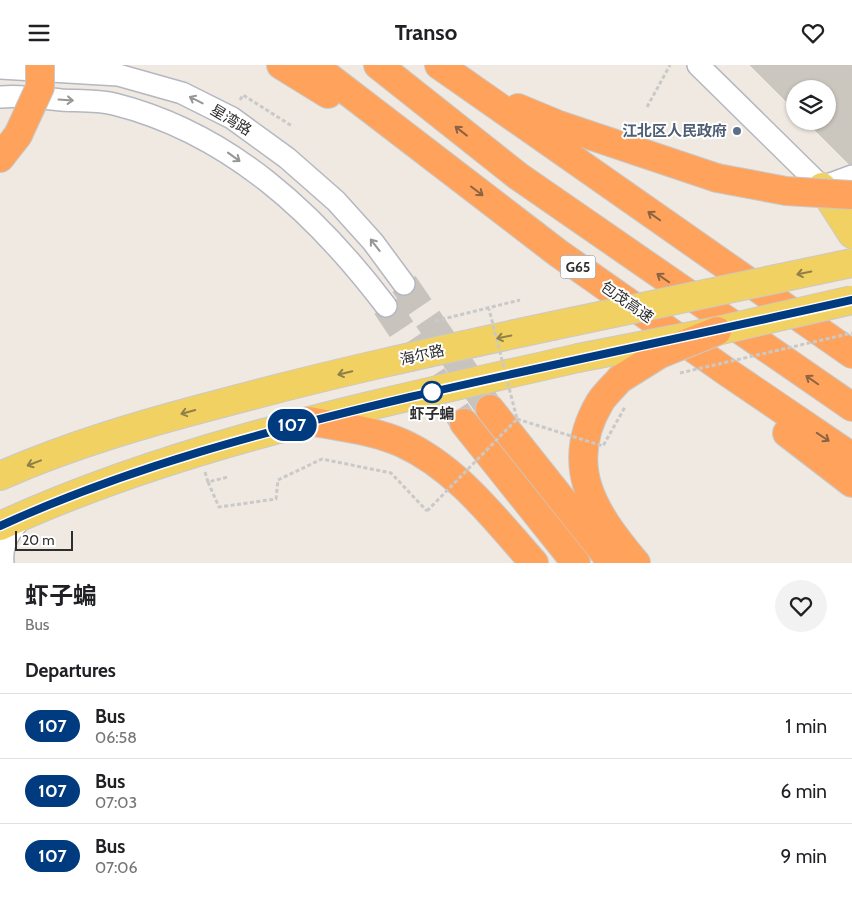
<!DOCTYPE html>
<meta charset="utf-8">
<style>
body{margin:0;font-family:Cabin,"Noto Sans SC",sans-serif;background:#f2f2f2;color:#202124;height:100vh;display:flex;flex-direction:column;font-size:19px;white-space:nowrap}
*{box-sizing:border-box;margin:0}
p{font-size:16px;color:#757577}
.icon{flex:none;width:28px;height:28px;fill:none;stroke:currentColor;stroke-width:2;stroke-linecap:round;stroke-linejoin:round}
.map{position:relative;height:498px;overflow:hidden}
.details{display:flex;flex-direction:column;background:#fff;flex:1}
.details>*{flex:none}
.badge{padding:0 10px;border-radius:16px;font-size:18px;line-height:32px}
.tools{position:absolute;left:786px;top:15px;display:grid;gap:10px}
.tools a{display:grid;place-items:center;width:50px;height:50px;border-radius:50%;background:#fff;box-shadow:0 1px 4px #0004;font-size:25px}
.scale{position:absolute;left:15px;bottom:12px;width:58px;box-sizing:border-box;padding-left:5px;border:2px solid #2e2e2e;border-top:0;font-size:14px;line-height:18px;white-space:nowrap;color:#2e2e2e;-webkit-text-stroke:4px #fff;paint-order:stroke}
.map>.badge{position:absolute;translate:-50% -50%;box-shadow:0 0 0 2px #fff}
h2{padding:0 25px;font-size:19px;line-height:45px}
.round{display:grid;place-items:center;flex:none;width:52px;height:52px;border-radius:26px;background:#f2f2f2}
.overview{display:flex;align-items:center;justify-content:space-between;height:85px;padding:0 25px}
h1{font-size:24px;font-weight:700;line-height:38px}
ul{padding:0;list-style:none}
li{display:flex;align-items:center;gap:15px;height:65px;padding:0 25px;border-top:1px solid #e0e0e0}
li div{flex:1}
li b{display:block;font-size:19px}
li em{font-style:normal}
li .badge{min-width:55px;font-weight:700;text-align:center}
header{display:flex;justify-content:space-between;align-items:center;height:65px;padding:0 25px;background:#fff;font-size:22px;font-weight:700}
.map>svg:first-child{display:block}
</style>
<header><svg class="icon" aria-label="menu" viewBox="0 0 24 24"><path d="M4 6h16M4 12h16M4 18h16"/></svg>Transo<svg class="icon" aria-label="heart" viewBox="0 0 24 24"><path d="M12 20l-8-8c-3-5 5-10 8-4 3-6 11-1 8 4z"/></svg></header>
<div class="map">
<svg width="852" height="498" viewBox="0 0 852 498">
<rect width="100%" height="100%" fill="#efe9e1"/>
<!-- building -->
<path fill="#cbc7bf" stroke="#cbc5ba" d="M750,0h102v99h-3l-43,-43h22v-32h-33v21z"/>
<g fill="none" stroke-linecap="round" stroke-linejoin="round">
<!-- highway-tunnel -->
<path stroke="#c8c4bd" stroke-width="28" stroke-dasharray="28 14" stroke-linecap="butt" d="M404,219l86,125
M386,241l78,117"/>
<!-- minor casing -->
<g stroke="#b4b7c1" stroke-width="24">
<path id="minor" d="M698,0l124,122 30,-11
M0,3l118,7 64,18 50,25 55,40 49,43 37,41 31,42
M0,32c20,-2 41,1 61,3 17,1 36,0 53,4 116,29 202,110 272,202
M3,498c-2,-21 7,-32 21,-48"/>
</g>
<!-- major casing -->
<g stroke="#c9c9c9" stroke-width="30">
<path id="major" d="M822,122l30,47
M0,411c70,-31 146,-53 219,-72 110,-30 221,-54 333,-78
M0,461c183,-84 383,-123 578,-168"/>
</g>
<!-- highway casing -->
<g stroke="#c9c9c9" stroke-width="30">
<path id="highway" d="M281,0l47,29
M313,0l245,188 169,119 125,85
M378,0l140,111 334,231
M439,0l413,289
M518,43l41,17 158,53
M0,93l18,-23
M620,314c-6,7 -15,15 -20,23 -38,64 -6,111 36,161
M490,344l120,151
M309,356c31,6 64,9 93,22 55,25 93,76 132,120
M464,358l112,140
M787,368l65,50"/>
</g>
<!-- path -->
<path stroke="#c9c9c9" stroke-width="3" stroke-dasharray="4 2.5" stroke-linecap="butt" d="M240,35l3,-5 49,31
M647,42l23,-42
M435,256l85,-21
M205,407l3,10 20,-5
M208,417l11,25 57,-8 2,-19 44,-21 69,14 36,38"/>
<!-- minor -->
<use href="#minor" stroke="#fff" stroke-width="21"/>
<!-- major -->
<use href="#major" stroke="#f2d163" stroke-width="28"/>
<!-- highway -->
<use href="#highway" stroke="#ffa35c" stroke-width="28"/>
<!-- major-bridge casing -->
<g stroke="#c9c9c9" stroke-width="30" stroke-linecap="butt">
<path id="major-bridge" d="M552,261l300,-63
M578,293l139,-27 135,-31"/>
</g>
<!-- highway-bridge casing -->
<g stroke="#c9c9c9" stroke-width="30" stroke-linecap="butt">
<path id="highway-bridge" d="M18,70l22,-48v-22
M717,113l69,13 66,4
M620,314l40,-25 57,-23"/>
</g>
<!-- path-bridge -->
<path stroke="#c9c9c9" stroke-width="3" stroke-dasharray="4 2.5" stroke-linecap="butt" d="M680,308l172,-40
M517,354l86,27 22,-39
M427,446l90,-92 -28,-110"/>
<!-- major-bridge -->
<use href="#major-bridge" stroke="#f2d163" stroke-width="28"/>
<!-- highway-bridge -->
<use href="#highway-bridge" stroke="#ffa35c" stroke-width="28"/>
</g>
<!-- one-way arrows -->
<defs><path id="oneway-shaft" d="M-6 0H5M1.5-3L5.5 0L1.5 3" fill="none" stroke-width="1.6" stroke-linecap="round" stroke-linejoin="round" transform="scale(1.25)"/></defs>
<g stroke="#969696">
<use href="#oneway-shaft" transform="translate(66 35) rotate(4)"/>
<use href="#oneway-shaft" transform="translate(196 35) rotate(-153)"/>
<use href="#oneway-shaft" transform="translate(234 92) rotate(36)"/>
<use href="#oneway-shaft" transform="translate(375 180) rotate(-128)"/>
</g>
<g stroke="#8c6343">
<use href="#oneway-shaft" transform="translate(461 66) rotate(-142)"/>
<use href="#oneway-shaft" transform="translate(477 126) rotate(37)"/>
<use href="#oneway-shaft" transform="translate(654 151) rotate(-145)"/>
<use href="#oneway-shaft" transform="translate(663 213) rotate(-145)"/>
<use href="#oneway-shaft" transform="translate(812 315) rotate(-145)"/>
<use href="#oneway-shaft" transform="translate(823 372) rotate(34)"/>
</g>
<g stroke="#908048">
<use href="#oneway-shaft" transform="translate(804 208) rotate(168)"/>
<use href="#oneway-shaft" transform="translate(504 272) rotate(168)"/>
<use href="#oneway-shaft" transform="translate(345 308) rotate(167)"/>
<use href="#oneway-shaft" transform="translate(188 347) rotate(164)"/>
<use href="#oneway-shaft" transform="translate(34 398) rotate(159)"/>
</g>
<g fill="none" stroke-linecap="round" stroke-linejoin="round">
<!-- line casing -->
<g stroke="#fff" stroke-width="11">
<path id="line" d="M0,461c131,-60 270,-96 410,-129 147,-34 295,-64 442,-97"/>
</g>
<!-- line -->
<use href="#line" stroke="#003b80" stroke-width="8"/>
</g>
<!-- markers -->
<circle fill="#5c6f8a" stroke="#fff" stroke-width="2" cx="737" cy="66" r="5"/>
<circle fill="#fff" stroke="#003b80" stroke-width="2.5" cx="432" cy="327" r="10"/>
<g text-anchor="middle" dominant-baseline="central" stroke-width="4" stroke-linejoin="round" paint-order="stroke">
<!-- shield labels -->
<rect fill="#fff" stroke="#6d6d6d" stroke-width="1" x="560.5" y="190.5" width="35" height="23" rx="4"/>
<g font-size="14" font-weight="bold" fill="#2e2e2e">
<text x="578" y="202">G65</text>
</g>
<!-- street labels -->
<g font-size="15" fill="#2e2e2e" stroke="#fff">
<text transform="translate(231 55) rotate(31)">星湾路</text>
<text transform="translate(627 237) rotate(35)">包茂高速</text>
<text transform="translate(422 290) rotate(-13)">海尔路</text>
</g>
<!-- service labels -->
<g font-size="15" font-weight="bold" fill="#4e5e75" stroke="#fff" text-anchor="end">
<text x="727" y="66">江北区人民政府</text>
</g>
<!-- stop labels -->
<g font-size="15" font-weight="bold" fill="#2e2e2e" stroke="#fff">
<text x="432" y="349">虾子蝙</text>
</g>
</g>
</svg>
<div class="tools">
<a><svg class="icon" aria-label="layers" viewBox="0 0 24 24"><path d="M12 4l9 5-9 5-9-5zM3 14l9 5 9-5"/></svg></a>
</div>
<div class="scale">20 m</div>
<b class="badge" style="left:292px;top:360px;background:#003b80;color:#fff">107</b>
</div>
<section class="details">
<div class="overview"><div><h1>虾子蝙</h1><p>Bus</p></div><a class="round"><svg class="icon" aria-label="heart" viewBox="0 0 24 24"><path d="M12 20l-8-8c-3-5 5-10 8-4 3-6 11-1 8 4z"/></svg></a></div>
<h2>Departures</h2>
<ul>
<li><span class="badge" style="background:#003b80;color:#fff">107</span><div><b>Bus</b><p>06:58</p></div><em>1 min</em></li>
<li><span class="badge" style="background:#003b80;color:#fff">107</span><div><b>Bus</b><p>07:03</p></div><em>6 min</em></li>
<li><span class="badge" style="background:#003b80;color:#fff">107</span><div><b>Bus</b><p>07:06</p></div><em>9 min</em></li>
</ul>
</section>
